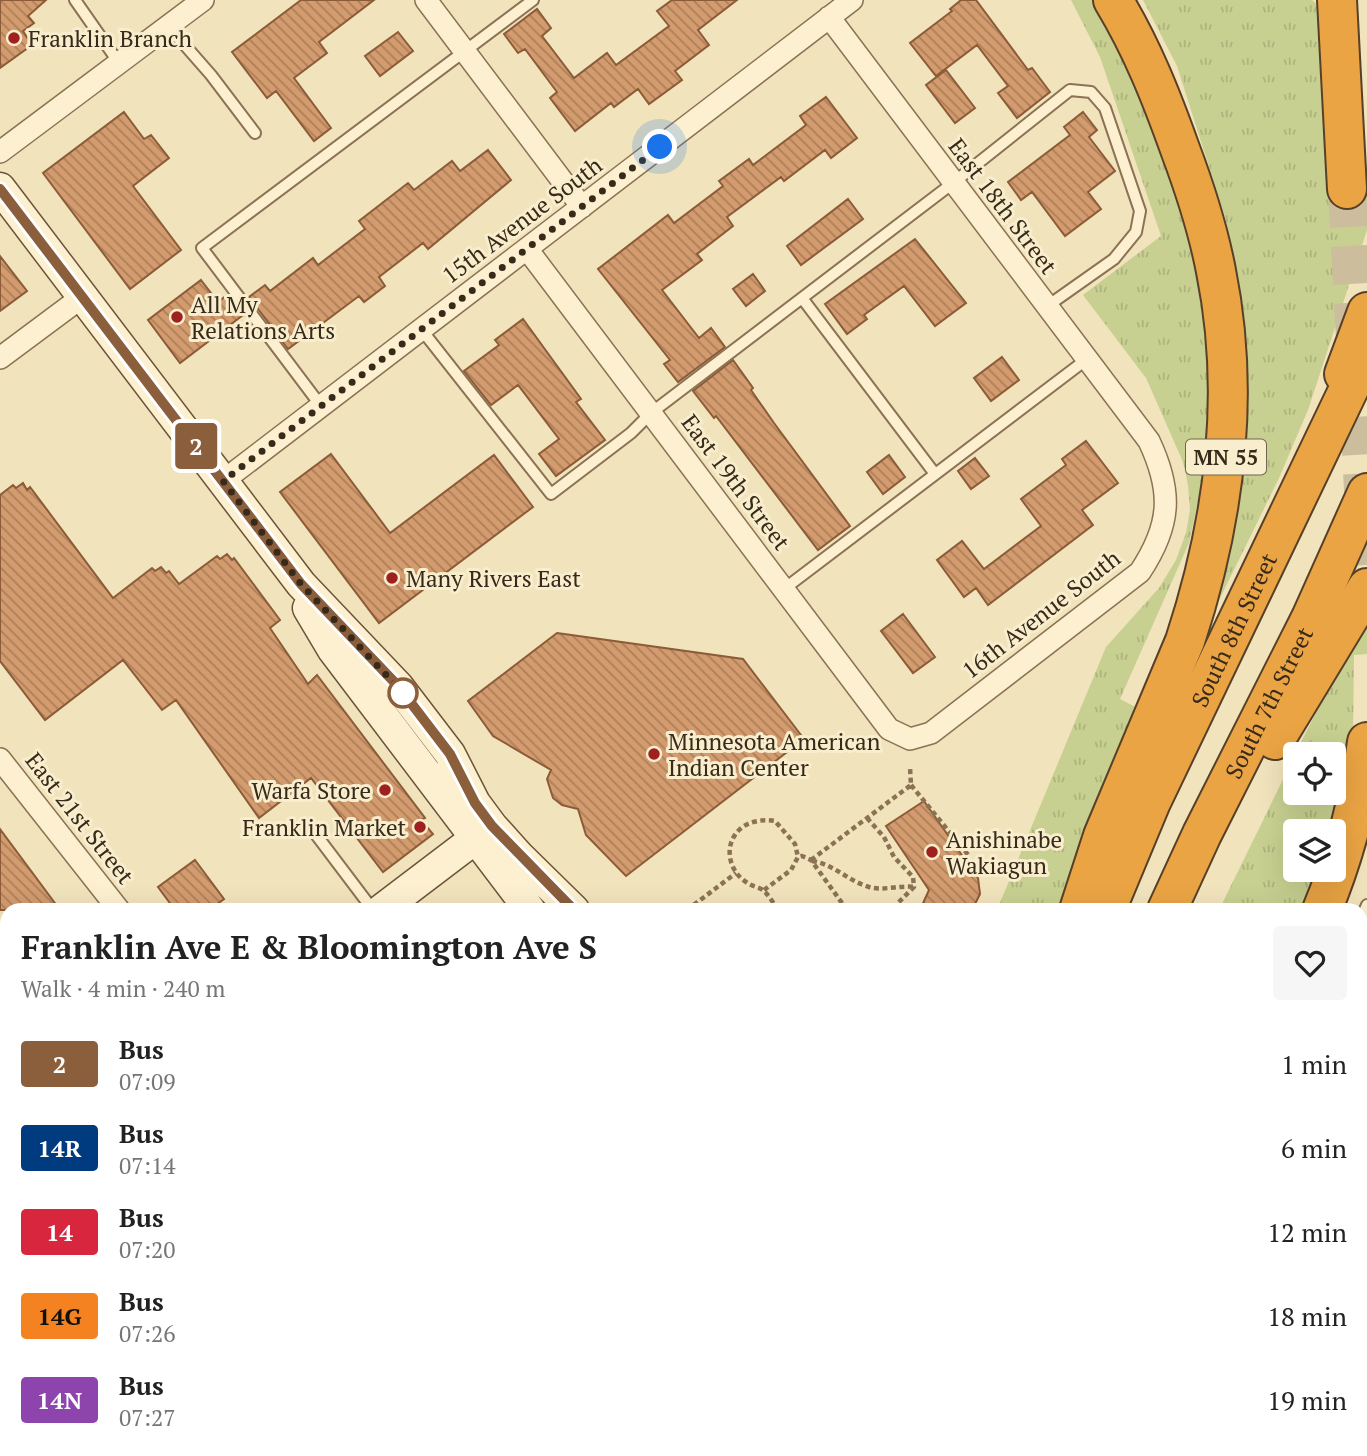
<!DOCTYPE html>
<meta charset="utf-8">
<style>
body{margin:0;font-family:"PT Serif",serif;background:#f6f6f6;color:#222;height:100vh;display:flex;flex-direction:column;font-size:26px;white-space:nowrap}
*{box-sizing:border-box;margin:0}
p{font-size:23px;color:#767676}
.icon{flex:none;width:38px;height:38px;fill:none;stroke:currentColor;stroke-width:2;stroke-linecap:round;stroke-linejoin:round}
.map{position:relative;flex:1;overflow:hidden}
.side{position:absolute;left:0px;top:903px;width:1368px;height:553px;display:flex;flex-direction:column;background:#fff;border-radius:21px 21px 0 0;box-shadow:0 7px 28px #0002}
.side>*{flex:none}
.badge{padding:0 14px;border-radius:5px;font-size:24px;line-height:46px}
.buttons{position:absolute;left:1283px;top:742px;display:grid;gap:14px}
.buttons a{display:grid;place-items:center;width:63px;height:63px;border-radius:7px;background:#fff;box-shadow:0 7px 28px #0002;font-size:35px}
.you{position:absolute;width:35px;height:35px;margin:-18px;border:5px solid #fff;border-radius:50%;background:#1a73e8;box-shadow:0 0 0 10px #1a73e833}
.map>.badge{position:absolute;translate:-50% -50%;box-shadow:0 0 0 4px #fff}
.round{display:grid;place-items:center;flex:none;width:74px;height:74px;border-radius:7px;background:#f6f6f6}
.overview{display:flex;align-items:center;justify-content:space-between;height:119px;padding:0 21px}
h1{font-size:33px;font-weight:800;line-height:52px}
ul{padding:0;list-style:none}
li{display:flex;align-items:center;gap:21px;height:84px;padding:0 21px}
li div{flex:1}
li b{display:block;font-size:26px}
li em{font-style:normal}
li .badge{min-width:77px;font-weight:700;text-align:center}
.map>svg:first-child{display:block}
</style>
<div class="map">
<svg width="1367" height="1456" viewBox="0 0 1367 1456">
<defs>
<pattern id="grass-tufts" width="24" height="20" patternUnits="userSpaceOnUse" patternTransform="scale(1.75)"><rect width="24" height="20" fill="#c7d090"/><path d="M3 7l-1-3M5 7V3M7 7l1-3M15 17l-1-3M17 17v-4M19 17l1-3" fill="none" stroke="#acb37c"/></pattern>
<pattern id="building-back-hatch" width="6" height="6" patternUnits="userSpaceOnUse" patternTransform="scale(1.75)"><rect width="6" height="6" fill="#d39b6e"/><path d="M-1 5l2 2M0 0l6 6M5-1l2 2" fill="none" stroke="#ac7f5a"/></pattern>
</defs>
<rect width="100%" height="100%" fill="#f1e3bc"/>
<!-- grass -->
<path fill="url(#grass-tufts)" d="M1071,0h26l34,59 69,203 13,127 -8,79 -16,75 -69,156 23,12 -84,199h-62l109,-263 53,-59 17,-28 10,-27 4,-23 -2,-25 -5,-23 -37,-84 -63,-83 78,-59 -61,-179z
M1143,0h169l10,9 8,180 37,1v40l-59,180 -29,68 -73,149 29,-353 -10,-57 -48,-151z
M1367,617v37l-13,1 -1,78 -19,98h-39v39h28l-16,40h-88l76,-155v38h39v-39h-39l50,-99z"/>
<!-- building -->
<path fill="url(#building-back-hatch)" stroke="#8c5b38" stroke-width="2" d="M0,0h46l-18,16 6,7 -11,8 9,14 -32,23z
M301,0h73l-55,42 8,11 -33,25 37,50 -17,13 -38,-50 -9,7 -35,-46z
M672,0h65l-39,30 11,15 -34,26 7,9 -33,24 -11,-15 -24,18 -3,-4 -36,28 -25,-33 7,-6 -32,-43 -7,4 -14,-19 33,-25 14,19 -9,8 32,42 33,-25 9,12 53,-39 -12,-15z
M961,0h15l52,70 4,-2 18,24 -33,26 -19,-25 10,-7 -31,-41 -41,31 -26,-33 42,-32 -2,-2z
M398,32l15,19 -33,25 -15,-20z
M946,70l29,38 -20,15 -29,-38z
M826,97l31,41 -26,20 -6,-8 -41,31 -3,-4 -54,40 6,9 -36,28 5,6 -40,30 37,48 12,-10 14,19 -47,35 -14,-18 6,-4 -72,-91 70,-54 6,8 49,-37 -4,-5 30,-22 4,6 53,-40 -6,-9z
M124,112l20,27 7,-4 18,23 -36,28 48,64 -51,39 -87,-116z
M1083,112l14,18 -8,7 26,34 -27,21 13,17 -36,27 -33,-44 -11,8 -13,-18 62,-47 -6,-8z
M488,150l23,30 -83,69 -5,-6 -44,34 6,9 -21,16 -5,-6 -71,53 -39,-52 16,-12 5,6 43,-33 5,7 47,-36 -6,-8 49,-38 6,7 38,-29 8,10z
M848,199l15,20 -62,46 -14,-19z
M915,239l51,64 -31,23 -31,-40 -40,29 3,4 -20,15 -22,-30z
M0,256l27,35 -27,20z
M753,274l12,17 -19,15 -13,-17z
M201,280l17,22 9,-7 16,20 -63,48 -32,-43z
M523,319l58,80 -5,3 29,38 -49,36 -17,-22 20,-15 -41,-54 -27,20 -27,-34 35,-26 -4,-5z
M1002,357l17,23 -28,21 -17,-23z
M733,360l20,28 -2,2 23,33 76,103 -32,24 -102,-134 -2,2 -21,-27z
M1086,441l32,42 -36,27 11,15 -105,80 -12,-17 -12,9 -27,-37 25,-19 22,28 57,-43 -20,-27 45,-34 -4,-6z
M331,454l59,79 104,-78 39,52 -154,116 -99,-131z
M889,455l16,22 -22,17 -16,-22z
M975,458l14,18 -18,13 -13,-18z
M23,483l4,7 3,-3 83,111 39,-30 3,3 6,-4 5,6 3,-2 10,13 38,-28 3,3 7,-5 5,6 2,-2 46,62 -10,8 38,56 9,-9 108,143 -4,2 12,14 -50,38 -72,-94 -52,40 -83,-118 -14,10 -39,-50 -78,60 -45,-59v-166l13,-10 3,3z
M903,614l32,43 -22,16 -32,-42z
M557,633l186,26 61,80 -178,137 -40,-41 -8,-26 -16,-4 -9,-7 -6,-19 4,-9 -58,-34 -25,-35z
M924,801l54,77 2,16 -8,16h-52l9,-20 -43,-64z
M0,829l60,81h-60z
M195,860l29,39 -15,11h-34l-17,-23z"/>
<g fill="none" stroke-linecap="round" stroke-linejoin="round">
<!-- highway-tunnel -->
<path stroke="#ccbe9c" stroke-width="38" stroke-dasharray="38 19" stroke-linecap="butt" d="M1347,189l20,376"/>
<!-- lane casing -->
<g stroke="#8b7254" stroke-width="14">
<path id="lane" d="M75,0l44,63
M168,26l43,49 44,58
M802,298l133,176
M421,329l130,165 80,-61 20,-20 302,-230 117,-93 21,2 14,16 35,103 -4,21 -22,27 -68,48
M321,406l-119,-158 331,-248
M784,589l303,-230
M308,824l65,86
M1362,916l5,-11
M0,1399l7,-5
M636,1456v-7
M1081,1456l2,-7"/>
</g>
<!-- street casing -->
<g stroke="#8b7254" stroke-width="24">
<path id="street" d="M426,0l156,207
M0,152l203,-152
M527,249l362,480 21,10 21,-6 209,-161c31,-47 33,-80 9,-131l-320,-424
M0,358l82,-61
M223,481l629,-481
M0,759l119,151
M0,1320l7,9
M99,1449l6,7
M202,1456l9,-7"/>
</g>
<!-- secondary casing -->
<g stroke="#6c5338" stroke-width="33">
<path id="secondary" d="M0,188l301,396 97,102 52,68 25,49 17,23 27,30 55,54
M308,608l25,42 197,260
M381,910l108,-82
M0,1193l7,-5
M855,1449l4,7
M928,1449l3,7"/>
</g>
<!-- highway casing -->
<g stroke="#574029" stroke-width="42">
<g id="highway">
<path d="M1337,0l10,189"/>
<path d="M1344,374l23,-62"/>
<path d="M1275,740l92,-152"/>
<path d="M1079,910l24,-74 82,-195c39,-119 56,-246 31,-370 -8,-42 -21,-82 -36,-122 -19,-53 -38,-101 -67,-149"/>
<path id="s1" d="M1106,910l45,-108 216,-451"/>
<path id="s2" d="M1167,910l35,-76 109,-216 56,-125"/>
<path d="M1322,910c22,-53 37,-110 45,-168"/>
<path d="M882,1456l3,-7"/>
<path d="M969,1456l2,-7"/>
<path d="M1019,1456l3,-7"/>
</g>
</g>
<!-- path -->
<path stroke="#8b7254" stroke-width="4.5" stroke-dasharray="5 3.5" stroke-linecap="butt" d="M911,785l58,71
M867,818l17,19 10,20 19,20 1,10 -23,23
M811,860l100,-75 -1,-18
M812,861c22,3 36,20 57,26 15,4 30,-2 45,0
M764,890l27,-20 7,-13 4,-1 9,4 36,50
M687,910l49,-37
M767,910l7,-6
M778,910c-4,-6 -8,-13 -13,-18 -4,-5 -13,-5 -19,-10 -17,-11 -23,-36 -7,-52 9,-9 24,-11 36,-9l20,23 3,13
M600,1456v-7"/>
<!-- lane -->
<use href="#lane" stroke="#fcf0d0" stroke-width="10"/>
<!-- street -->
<use href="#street" stroke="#fcf0d0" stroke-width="21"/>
<!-- secondary -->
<use href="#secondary" stroke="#fcf0d0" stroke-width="30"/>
<!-- highway -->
<use href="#highway" stroke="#eaa444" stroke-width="38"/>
</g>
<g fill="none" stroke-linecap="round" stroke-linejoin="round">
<!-- line casing -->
<g stroke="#fff" stroke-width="16">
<path id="line" d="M0,189l301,395 97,102 52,68 25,49 17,23 82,84"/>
</g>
<!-- line -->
<use href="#line" stroke="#8b5e3c" stroke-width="10"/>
<!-- walk -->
<path stroke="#382a1a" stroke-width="7" stroke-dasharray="0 12.6" d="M403,693l-102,-109 -78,-103 437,-334"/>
</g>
<!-- markers -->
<g fill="#9f211f" stroke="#f8edcc" stroke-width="2.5">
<circle cx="14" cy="38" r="7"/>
<circle cx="177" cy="317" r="7"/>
<circle cx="392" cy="578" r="7"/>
<circle cx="654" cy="754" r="7"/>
<circle cx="385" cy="790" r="7"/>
<circle cx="420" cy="827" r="7"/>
<circle cx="932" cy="852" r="7"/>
</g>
<circle fill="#fff" stroke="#8b5e3c" stroke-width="3.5" cx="403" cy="693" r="14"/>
<g text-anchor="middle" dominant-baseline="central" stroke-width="6" stroke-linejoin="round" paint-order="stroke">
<!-- shield labels -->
<rect fill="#f8edcc" stroke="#72644f" stroke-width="2" x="1186" y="439.5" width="80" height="35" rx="5"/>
<g font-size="21" font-weight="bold" fill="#382a1a">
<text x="1226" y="457">MN 55</text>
</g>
<!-- poi labels -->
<g font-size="23" fill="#382a1a" stroke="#f8edcc" text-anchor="start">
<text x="28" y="38">Franklin Branch</text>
<text x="191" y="304">All My<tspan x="191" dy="26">Relations Arts</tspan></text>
<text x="406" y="578">Many Rivers East</text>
<text x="668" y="741">Minnesota American<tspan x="668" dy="26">Indian Center</tspan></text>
<text x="371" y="790" text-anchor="end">Warfa Store</text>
<text x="406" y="827" text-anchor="end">Franklin Market</text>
<text x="946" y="839">Anishinabe<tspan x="946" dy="26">Wakiagun</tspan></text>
</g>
<!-- street labels -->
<g font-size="23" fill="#382a1a" stroke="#f8edcc">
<text transform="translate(1003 206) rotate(53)">East 18th Street</text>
<text transform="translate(522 220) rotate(-37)">15th Avenue South</text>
<text transform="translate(736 482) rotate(53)">East 19th Street</text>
<text transform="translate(1041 614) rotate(-38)">16th Avenue South</text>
<text stroke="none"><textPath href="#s1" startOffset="308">South 8th Street</textPath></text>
<text stroke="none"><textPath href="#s2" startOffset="231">South 7th Street</textPath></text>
<text transform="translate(80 818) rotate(52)">East 21st Street</text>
</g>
</g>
</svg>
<div class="buttons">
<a><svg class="icon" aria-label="locate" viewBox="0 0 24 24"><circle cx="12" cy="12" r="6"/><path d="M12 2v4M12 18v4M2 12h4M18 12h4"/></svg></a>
<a><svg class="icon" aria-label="layers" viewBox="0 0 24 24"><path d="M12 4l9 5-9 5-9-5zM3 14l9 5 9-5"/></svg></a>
</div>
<div class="you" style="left:660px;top:147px"></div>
<b class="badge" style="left:196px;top:446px;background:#8b5e3c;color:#fff">2</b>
<section class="side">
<div class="overview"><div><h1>Franklin Ave E &amp; Bloomington Ave S</h1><p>Walk · 4 min · 240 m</p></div><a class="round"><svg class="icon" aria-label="heart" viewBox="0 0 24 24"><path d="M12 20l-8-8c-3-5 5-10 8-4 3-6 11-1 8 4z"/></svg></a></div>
<ul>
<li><span class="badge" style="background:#8b5e3c;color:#fff">2</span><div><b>Bus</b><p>07:09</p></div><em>1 min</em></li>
<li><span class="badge" style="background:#003b80;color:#fff">14R</span><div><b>Bus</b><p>07:14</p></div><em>6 min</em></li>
<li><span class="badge" style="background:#d7263d;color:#fff">14</span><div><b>Bus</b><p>07:20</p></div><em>12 min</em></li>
<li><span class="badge" style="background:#f58220;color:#111">14G</span><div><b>Bus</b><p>07:26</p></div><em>18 min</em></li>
<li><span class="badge" style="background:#8e44ad;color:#fff">14N</span><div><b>Bus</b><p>07:27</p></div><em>19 min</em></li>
</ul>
</section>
</div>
